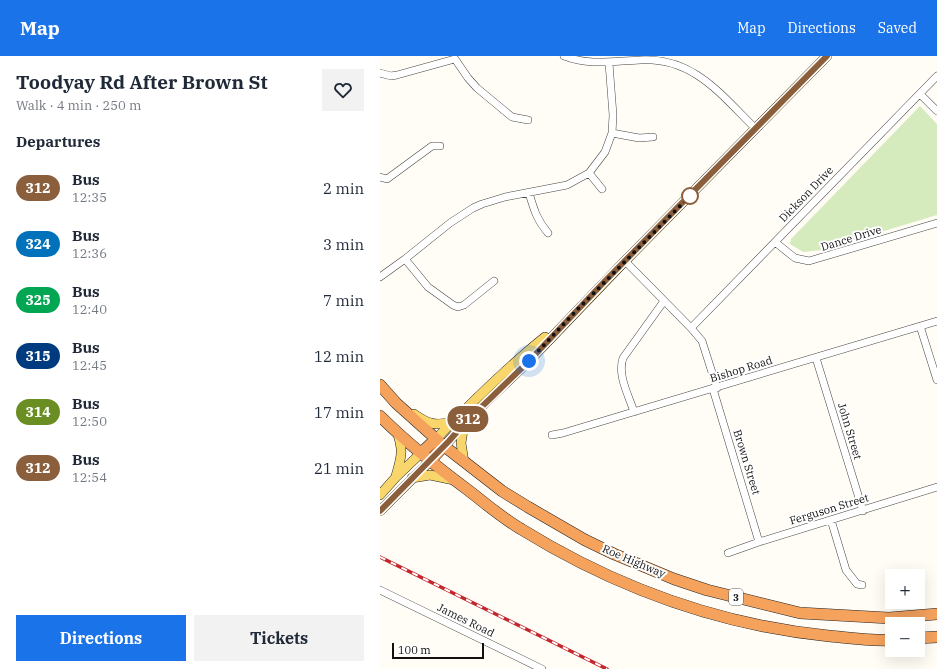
<!DOCTYPE html>
<meta charset="utf-8">
<style>
body{margin:0;font-family:"IBM Plex Serif",serif;background:#f2f2f3;color:#1f2937;height:100vh;display:flex;flex-direction:column;font-size:15px;white-space:nowrap}
*{box-sizing:border-box;margin:0}
p{font-size:13px;color:#747a83}
.icon{flex:none;width:22px;height:22px;fill:none;stroke:currentColor;stroke-width:2;stroke-linecap:round;stroke-linejoin:round}
.map{position:relative;flex:1;overflow:hidden}
.details{display:flex;flex-direction:column;background:#fff;width:380px}
.details>*{flex:none}
.badge{padding:0 8px;border-radius:13px;font-size:14px;line-height:26px}
.fabs{position:absolute;left:505px;top:513px;display:grid;gap:8px}
.fabs a{display:grid;place-items:center;width:40px;height:40px;border-radius:0px;background:#fff;box-shadow:0 4px 16px #0002;font-size:20px}
.scale{position:absolute;left:12px;bottom:10px;width:92px;box-sizing:border-box;padding-left:4px;border:2px solid #111;border-top:0;font-size:11px;line-height:14px;white-space:nowrap;color:#111;-webkit-text-stroke:3px #fff;paint-order:stroke}
.you{position:absolute;width:20px;height:20px;margin:-10px;border:3px solid #fff;border-radius:50%;background:#1a73e8;box-shadow:0 0 0 6px #1a73e833}
.map>.badge{position:absolute;translate:-50% -50%;box-shadow:0 0 0 2px #fff}
h2{padding:0 16px;font-size:15px;line-height:36px}
.round{display:grid;place-items:center;flex:none;width:42px;height:42px;border-radius:0px;background:#f2f2f3}
.headline{display:flex;align-items:center;justify-content:space-between;height:68px;padding:0 16px}
h1{font-size:19px;font-weight:700;line-height:30px}
.cta{display:flex;gap:8px;margin-top:auto;padding:8px 16px}
.cta a{flex:1;height:46px;border-radius:0px;background:#1a73e8;color:#fff;font-size:16px;font-weight:700;line-height:46px;text-align:center}
.cta a+a{background:#f2f2f3;color:#1f2937}
ul{padding:0;list-style:none}
li{display:flex;align-items:center;gap:12px;height:56px;padding:0 16px}
li div{flex:1}
li b{display:block;font-size:15px}
li em{font-style:normal}
li .badge{min-width:44px;font-weight:700;text-align:center}
header{display:flex;align-items:center;gap:24px;box-sizing:border-box;height:56px;padding:0 20px;background:#1a73e8;color:#fff}
header strong{font-size:19px}
nav{display:flex;gap:22px;margin-inline-start:auto;font-size:14px}
main{display:flex;flex:1;min-height:0}
.map>svg:first-child{display:block}
</style>
<header>
<strong>Map</strong>
<nav><a>Map</a><a>Directions</a><a>Saved</a></nav>
</header>
<main>
<section class="details">
<div class="headline"><div><h1>Toodyay Rd After Brown St</h1><p>Walk · 4 min · 250 m</p></div><a class="round"><svg class="icon" aria-label="heart" viewBox="0 0 24 24"><path d="M12 20l-8-8c-3-5 5-10 8-4 3-6 11-1 8 4z"/></svg></a></div>
<h2>Departures</h2>
<ul>
<li><span class="badge" style="background:#8b5e3c;color:#fff">312</span><div><b>Bus</b><p>12:35</p></div><em>2 min</em></li>
<li><span class="badge" style="background:#0072bc;color:#fff">324</span><div><b>Bus</b><p>12:36</p></div><em>3 min</em></li>
<li><span class="badge" style="background:#00a651;color:#fff">325</span><div><b>Bus</b><p>12:40</p></div><em>7 min</em></li>
<li><span class="badge" style="background:#003b80;color:#fff">315</span><div><b>Bus</b><p>12:45</p></div><em>12 min</em></li>
<li><span class="badge" style="background:#6b8e23;color:#fff">314</span><div><b>Bus</b><p>12:50</p></div><em>17 min</em></li>
<li><span class="badge" style="background:#8b5e3c;color:#fff">312</span><div><b>Bus</b><p>12:54</p></div><em>21 min</em></li>
</ul>
<div class="cta"><a>Directions</a><a>Tickets</a></div>
</section>
<div class="map">
<svg width="557" height="613" viewBox="0 0 557 613">
<rect width="100%" height="100%" fill="#fffdf5"/>
<!-- green -->
<path fill="#d5ebbd" d="M540,50l17,18v91l-116,35 -18,2 -13,-8 1,-5z"/>
<g fill="none" stroke-linecap="round" stroke-linejoin="round">
<!-- minor casing -->
<g stroke="#444" stroke-width="8">
<path id="minor" d="M184,0c26,10 49,5 76,4 54,-3 81,35 116,69
M0,17l11,3 6,-1 58,-16 13,19 9,10 35,29 16,3
M540,38l17,17
M232,77l27,5 14,-1
M209,117l13,16
M0,121l7,2 45,-33h8
M149,137c5,17 8,27 19,40
M395,186l20,16 14,3 128,-38
M25,203l23,28 25,18 5,2 6,-2 30,-24
M245,205l66,67 11,13 15,47
M0,221l25,-18 45,-36 23,-15 9,-4 23,-7 62,-12 22,-12 16,-21 7,-19 1,-18 -4,-52
M540,270l17,54
M311,272l246,-252
M436,302l47,153
M333,333l46,153
M254,356c-5,-16 -17,-37 -11,-54l41,-57
M172,379l11,-2 374,-112
M451,464l15,50 11,14 5,1
M348,497l31,-11 178,-55
M0,534l162,79"/>
</g>
<!-- major casing -->
<g stroke="#222" stroke-width="10">
<path id="major" d="M34,358c14,10 21,12 38,8
M84,368l-3,19 3,19
M56,383c35,-36 70,-71 109,-102
M64,390l42,-44 43,-41 96,-100 202,-205
M16,420c5,-18 8,-25 1,-44
M32,422l18,-3 24,5
M0,439l16,-18 25,-24
M0,455l50,-50"/>
</g>
<!-- highway casing -->
<g stroke="#222" stroke-width="12">
<path id="highway" d="M0,329l16,18 48,43 58,45 26,16 57,33 29,14 60,25 33,11 93,23 89,5 48,-4
M0,360c27,27 57,51 88,74 17,13 34,28 53,39 94,58 198,96 308,107 21,2 42,5 63,4
M41,397l15,-14
M50,405l14,-15
M538,582l19,-1"/>
</g>
<!-- minor -->
<use href="#minor" stroke="#fff" stroke-width="7"/>
<!-- major -->
<use href="#major" stroke="#f9d66b" stroke-width="9"/>
<!-- highway -->
<use href="#highway" stroke="#f5a25d" stroke-width="11"/>
<!-- rail casing -->
<g stroke="#c4262e" stroke-width="3.5">
<path id="rail" d="M0,501l227,112"/>
</g>
<!-- rail -->
<use href="#rail" stroke="#fff" stroke-width="2" stroke-dasharray="6" stroke-linecap="butt"/>
</g>
<g fill="none" stroke-linecap="round" stroke-linejoin="round">
<!-- line casing -->
<g stroke="#fff" stroke-width="9">
<path id="line" d="M0,455l69,-70 15,-17 65,-63 77,-81 221,-224"/>
</g>
<!-- line -->
<use href="#line" stroke="#8b5e3c" stroke-width="6"/>
<!-- walk -->
<path stroke="#111" stroke-width="4" stroke-dasharray="0 7.2" d="M149,305l49,-52 112,-113"/>
</g>
<!-- markers -->
<circle fill="#fff" stroke="#8b5e3c" stroke-width="2" cx="310" cy="140" r="8"/>
<g text-anchor="middle" dominant-baseline="central" stroke-width="4" stroke-linejoin="round" paint-order="stroke">
<!-- shield labels -->
<rect fill="#fff" stroke="#585858" stroke-width="1" x="349" y="533" width="14" height="16" rx="3"/>
<g font-size="10" font-weight="bold" fill="#111">
<text x="356" y="541">3</text>
</g>
<!-- street labels -->
<g font-size="11" fill="#111" stroke="#fff">
<text transform="translate(426 138) rotate(-46)">Dickson Drive</text>
<text transform="translate(471 182) rotate(-17)">Dance Drive</text>
<text transform="translate(361 313) rotate(-17)">Bishop Road</text>
<text transform="translate(470 375) rotate(73)">John Street</text>
<text transform="translate(367 406) rotate(73)">Brown Street</text>
<text transform="translate(449 453) rotate(-17)">Ferguson Street</text>
<text transform="translate(254 505) rotate(23)">Roe Highway</text>
<text transform="translate(86 564) rotate(26)">James Road</text>
</g>
</g>
</svg>
<div class="fabs">
<a>+</a>
<a>−</a>
</div>
<div class="scale">100 m</div>
<div class="you" style="left:149px;top:305px"></div>
<b class="badge" style="left:88px;top:363px;background:#8b5e3c;color:#fff">312</b>
</div>
</main>
